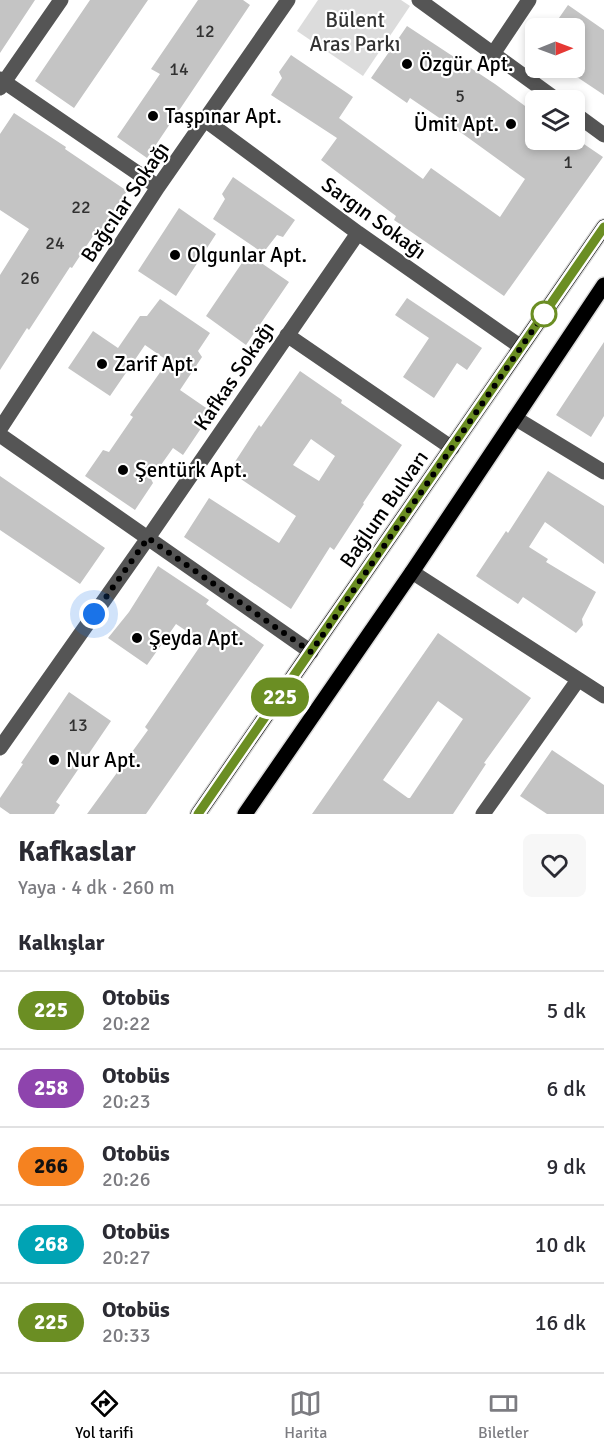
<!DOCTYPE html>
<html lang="tr">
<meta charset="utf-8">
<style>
body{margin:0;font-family:Signika,sans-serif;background:#f7f7f7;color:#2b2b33;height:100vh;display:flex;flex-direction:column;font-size:22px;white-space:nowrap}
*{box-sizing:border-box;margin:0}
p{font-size:20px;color:#7c7c81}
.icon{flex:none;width:33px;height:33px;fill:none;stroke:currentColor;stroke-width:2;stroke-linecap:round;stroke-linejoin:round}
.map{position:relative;height:814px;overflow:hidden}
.drawer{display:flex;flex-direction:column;background:#fff;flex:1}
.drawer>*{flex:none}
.badge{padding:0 12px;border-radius:20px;font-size:21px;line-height:39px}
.needle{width:39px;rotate:89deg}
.controls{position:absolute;left:525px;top:18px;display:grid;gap:12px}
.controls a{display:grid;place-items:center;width:60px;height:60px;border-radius:9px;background:#fff;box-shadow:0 3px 9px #0003;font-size:30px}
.you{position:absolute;width:30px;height:30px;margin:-15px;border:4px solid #fff;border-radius:50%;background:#1a73e8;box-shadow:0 0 0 9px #1a73e833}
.map>.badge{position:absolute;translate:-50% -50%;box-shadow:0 0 0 3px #fff}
h2{padding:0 18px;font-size:22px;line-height:54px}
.round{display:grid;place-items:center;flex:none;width:63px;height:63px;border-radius:9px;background:#f7f7f7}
.summary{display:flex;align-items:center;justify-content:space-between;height:102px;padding:0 18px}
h1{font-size:28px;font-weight:800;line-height:45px}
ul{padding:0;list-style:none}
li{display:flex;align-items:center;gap:18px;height:78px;padding:0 18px;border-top:2px solid #e1e1e2}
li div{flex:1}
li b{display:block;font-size:22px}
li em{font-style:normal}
li .badge{min-width:66px;font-weight:700;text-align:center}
.tabs{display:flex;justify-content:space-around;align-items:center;height:84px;border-top:2px solid #e1e1e2;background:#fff;font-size:16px;color:#7c7c81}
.tabs a{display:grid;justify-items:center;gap:3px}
.tabs .current{color:#000}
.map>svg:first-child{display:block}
</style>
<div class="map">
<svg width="604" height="814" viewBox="0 0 604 814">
<rect width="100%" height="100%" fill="#fff"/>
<!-- green -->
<path fill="#dcdcdc" d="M318,0h83l9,6 -47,70 -66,-45z"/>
<!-- building -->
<path fill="#c4c4c4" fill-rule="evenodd" d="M0,0h35l-35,53z
M90,0h58l-74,108 -39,-27z
M198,0h45l7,5 -103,153 -30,-21 43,-63 -9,-5z
M568,5l36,25v65l-30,-20v-47h-22z
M407,26l88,58 41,30v26h42l25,17 -99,139 -110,-76 2,-4 -75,-56 16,-22 -66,-43 11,-17 -3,-6 12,-17 62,42 -14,21 84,61 8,-11 69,49 25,-38 -62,-45 -53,-36 -3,5 -36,-25z
M14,113l52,34 -1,2 62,42 -30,44 -2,-2 -23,35 -2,-1 -41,63 -2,-2 -27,42v-95l29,-46 -29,-19v-76z
M233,177l62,43 -12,17 -6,-2 -14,18 -50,-34 12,-20 -3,-5z
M179,208l37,26 -40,62 -38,-25z
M248,254l41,28 -43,63 -40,-29z
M407,298l75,50 -15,22 -10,-7 -23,35 -31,-21 26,-39 -34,-23z
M160,299l50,34 -12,18 4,6 -22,33 32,22 -29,43 -10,-7 -22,31 2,4 -18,27 -50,-34 18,-26 6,2 24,-35 -3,-2 38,-54 -23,-16 -35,51 -42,-28 25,-37 25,17 22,-32h7z
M604,342v74l-13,21 -35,-22z
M300,371l42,29 -1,3 61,42 -39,58 1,1 -30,46 -4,-3 -39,62 -107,-72 25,-39 70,45 17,-27 -67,-45 30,-46 2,2zM311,439l24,17 -16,25 -26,-16z
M548,471l56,35v58l-59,-42 -16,25 19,12 -2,3 50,30 -14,27 1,6 -7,8 -53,-36 -5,7 -42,-28 30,-45 2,2z
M0,476l105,72 -25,36 -80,-54z
M158,566l51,34 -3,4 58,41 -118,169h-59l61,-84 -3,-3 58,-85 -27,-18 -29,41 -39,-27 21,-26z
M438,633l93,65 -47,65 2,1 -33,50h-141zM438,701l25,18 -53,79h-2l-25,-18z
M69,692l42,29 -55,81 4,3 -6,9h-44l-10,-7v-9l23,-34 -2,-1z
M552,750l52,35v29h-57l-27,-18z"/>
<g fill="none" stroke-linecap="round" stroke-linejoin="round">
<!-- major casing -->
<g stroke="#dbdbdb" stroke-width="18">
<path id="major" d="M198,814l406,-587
M245,814l167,-242 192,-287"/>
</g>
<!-- minor -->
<path stroke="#555" stroke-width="15" d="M419,0l138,100
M493,54l36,-54
M0,79l158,108
M0,88l61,-88
M574,113l30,22
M205,120l153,113 163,114
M287,335l165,113
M515,418l89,54
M0,429l158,-242 130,-187
M0,435l311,217
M412,572l192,124
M0,748l148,-210 210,-305
M483,814l95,-134"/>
<!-- major -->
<use href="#major" stroke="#000" stroke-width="15"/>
</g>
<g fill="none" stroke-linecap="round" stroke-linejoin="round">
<!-- line casing -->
<g stroke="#fff" stroke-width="14">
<path id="line" d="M198,814l406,-587"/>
</g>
<!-- line -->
<use href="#line" stroke="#6b8e23" stroke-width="9"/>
<!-- walk -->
<path stroke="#000" stroke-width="6" stroke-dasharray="0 10.8" d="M94,614l54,-76 163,114 233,-338"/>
</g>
<!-- markers -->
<g fill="#000" stroke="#fff" stroke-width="2">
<circle cx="407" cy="64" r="6"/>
<circle cx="153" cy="116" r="6"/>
<circle cx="511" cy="124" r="6"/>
<circle cx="175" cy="255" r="6"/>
<circle cx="102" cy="364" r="6"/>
<circle cx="123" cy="470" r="6"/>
<circle cx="137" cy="638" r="6"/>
<circle cx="54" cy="760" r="6"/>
</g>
<circle fill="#fff" stroke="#6b8e23" stroke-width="3" cx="544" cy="314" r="12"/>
<g text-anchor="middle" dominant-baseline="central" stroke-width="4.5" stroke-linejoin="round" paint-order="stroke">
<!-- number labels -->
<g font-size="18" fill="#313131">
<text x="205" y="31">12</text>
<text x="179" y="69">14</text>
<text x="460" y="96">5</text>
<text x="568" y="162">1</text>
<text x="81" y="207">22</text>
<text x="55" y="243">24</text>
<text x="30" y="278">26</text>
<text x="78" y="725">13</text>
</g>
<!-- park labels -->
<g font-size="21" fill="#333" stroke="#fff">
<text x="355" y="20">Bülent<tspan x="355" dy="24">Aras Parkı</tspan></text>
</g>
<!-- poi labels -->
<g font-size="21" fill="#000" stroke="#fff" text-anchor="start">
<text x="419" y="64">Özgür Apt.</text>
<text x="165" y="116">Taşpınar Apt.</text>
<text x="499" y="124" text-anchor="end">Ümit Apt.</text>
<text x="187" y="255">Olgunlar Apt.</text>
<text x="114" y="364">Zarif Apt.</text>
<text x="135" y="470">Şentürk Apt.</text>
<text x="149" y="638">Şeyda Apt.</text>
<text x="66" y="760">Nur Apt.</text>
</g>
<!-- street labels -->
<g font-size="21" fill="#000" stroke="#fff">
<text transform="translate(125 202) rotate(-56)">Bağcılar Sokağı</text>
<text transform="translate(374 218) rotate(36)">Sargın Sokağı</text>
<text transform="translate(234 376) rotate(-56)">Kafkas Sokağı</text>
<text transform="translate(384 509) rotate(-55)">Bağlum Bulvarı</text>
</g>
</g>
</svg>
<div class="controls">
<a><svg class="needle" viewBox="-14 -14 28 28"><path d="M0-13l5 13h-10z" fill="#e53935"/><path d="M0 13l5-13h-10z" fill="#7c7c81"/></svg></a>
<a><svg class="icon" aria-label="layers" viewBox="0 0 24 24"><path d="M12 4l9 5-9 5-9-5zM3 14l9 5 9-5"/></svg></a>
</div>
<div class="you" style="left:94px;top:614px"></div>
<b class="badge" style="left:280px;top:697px;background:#6b8e23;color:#fff">225</b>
</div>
<section class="drawer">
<div class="summary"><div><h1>Kafkaslar</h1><p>Yaya · 4 dk · 260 m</p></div><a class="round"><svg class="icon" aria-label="heart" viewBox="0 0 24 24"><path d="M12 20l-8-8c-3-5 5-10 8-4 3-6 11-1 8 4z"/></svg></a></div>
<h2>Kalkışlar</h2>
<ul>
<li><span class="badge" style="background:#6b8e23;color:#fff">225</span><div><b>Otobüs</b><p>20:22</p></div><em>5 dk</em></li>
<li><span class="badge" style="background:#8e44ad;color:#fff">258</span><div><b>Otobüs</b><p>20:23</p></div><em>6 dk</em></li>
<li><span class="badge" style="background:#f58220;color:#111">266</span><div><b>Otobüs</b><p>20:26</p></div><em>9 dk</em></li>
<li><span class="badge" style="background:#00a3b4;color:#fff">268</span><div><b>Otobüs</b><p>20:27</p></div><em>10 dk</em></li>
<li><span class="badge" style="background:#6b8e23;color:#fff">225</span><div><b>Otobüs</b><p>20:33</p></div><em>16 dk</em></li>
</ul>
</section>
<nav class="tabs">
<a class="current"><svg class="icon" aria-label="directions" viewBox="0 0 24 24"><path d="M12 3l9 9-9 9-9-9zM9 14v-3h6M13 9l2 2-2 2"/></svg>Yol tarifi</a>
<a><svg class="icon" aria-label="map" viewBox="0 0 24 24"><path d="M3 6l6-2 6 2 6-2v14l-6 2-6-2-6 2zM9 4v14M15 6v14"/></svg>Harita</a>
<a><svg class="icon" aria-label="tickets" viewBox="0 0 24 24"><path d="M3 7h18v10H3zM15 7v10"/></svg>Biletler</a>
</nav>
